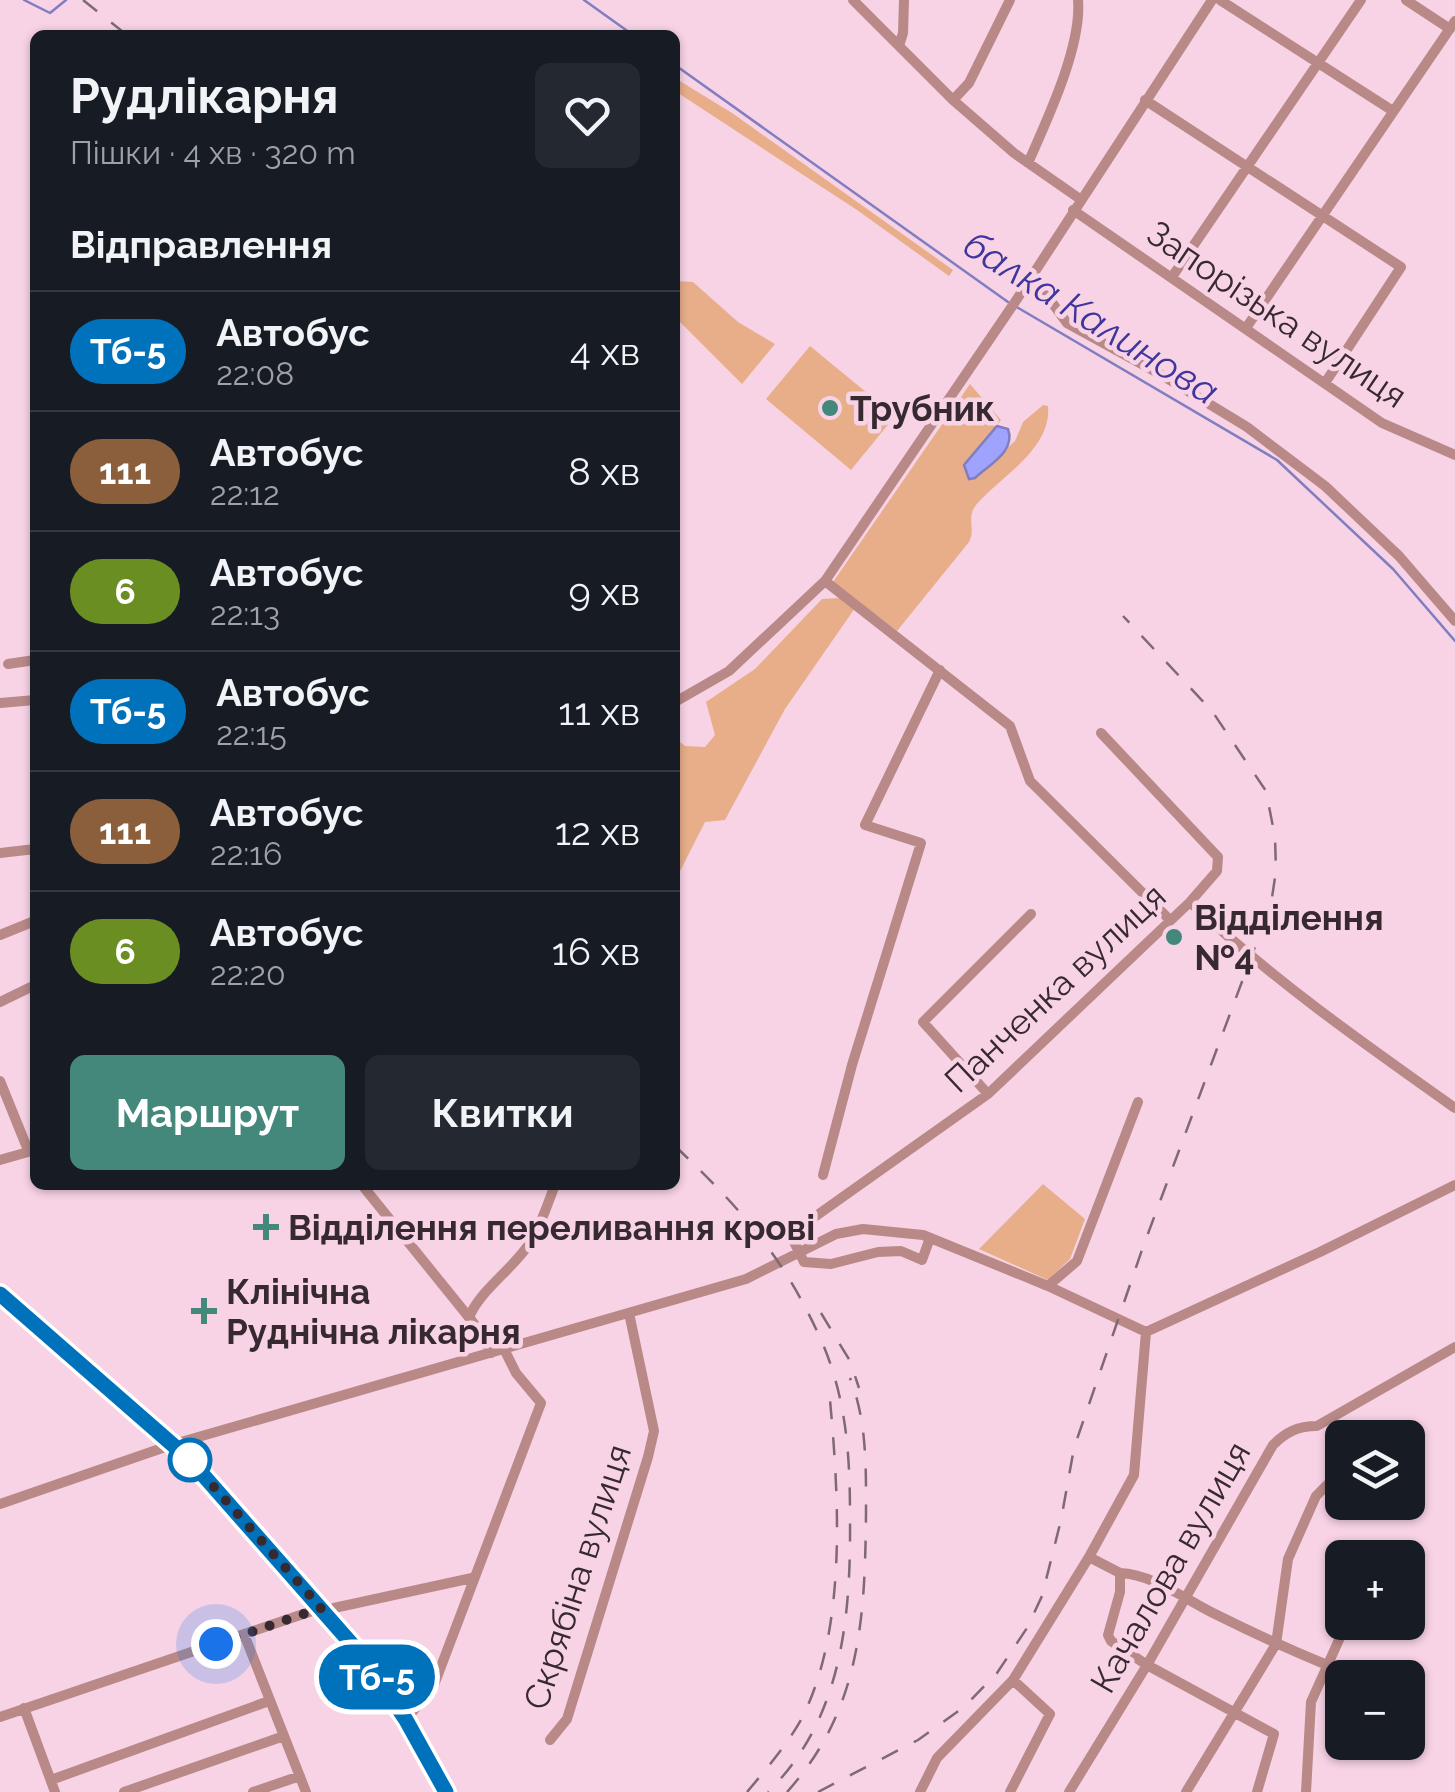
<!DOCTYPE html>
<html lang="uk">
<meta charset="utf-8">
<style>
body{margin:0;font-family:Raleway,sans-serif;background:#242831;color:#f1f3f6;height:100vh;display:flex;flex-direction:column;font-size:38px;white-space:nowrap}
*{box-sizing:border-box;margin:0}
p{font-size:32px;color:#9ea1a6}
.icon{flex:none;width:55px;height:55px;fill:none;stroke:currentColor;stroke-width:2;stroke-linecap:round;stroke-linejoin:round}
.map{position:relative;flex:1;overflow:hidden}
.sheet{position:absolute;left:30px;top:30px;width:650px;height:1160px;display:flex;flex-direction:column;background:#171b24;border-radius:15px;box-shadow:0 2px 8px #0004}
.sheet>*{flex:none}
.badge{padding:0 20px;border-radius:32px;font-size:35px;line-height:65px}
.buttons{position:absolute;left:1325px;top:1420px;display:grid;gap:20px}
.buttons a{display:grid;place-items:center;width:100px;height:100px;border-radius:15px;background:#171b24;box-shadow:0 2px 8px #0004;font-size:50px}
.you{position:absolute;width:50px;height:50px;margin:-25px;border:8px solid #fff;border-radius:50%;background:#1a73e8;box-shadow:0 0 0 15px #1a73e833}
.map>.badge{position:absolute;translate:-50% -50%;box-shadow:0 0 0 5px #fff}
h2{padding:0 40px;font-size:38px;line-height:90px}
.round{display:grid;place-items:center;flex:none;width:105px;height:105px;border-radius:15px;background:#242831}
.summary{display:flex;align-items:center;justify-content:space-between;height:170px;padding:0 40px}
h1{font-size:48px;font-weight:700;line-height:75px}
.primary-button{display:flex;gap:20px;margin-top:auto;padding:20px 40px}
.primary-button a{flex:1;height:115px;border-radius:15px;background:#44887c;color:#fff;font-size:40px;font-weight:700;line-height:115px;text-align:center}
.primary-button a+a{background:#242831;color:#f1f3f6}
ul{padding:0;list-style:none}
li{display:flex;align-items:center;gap:30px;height:120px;padding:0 40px;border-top:2px solid #363941}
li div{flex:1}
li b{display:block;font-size:38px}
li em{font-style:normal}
li .badge{min-width:110px;font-weight:700;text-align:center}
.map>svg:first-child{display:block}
</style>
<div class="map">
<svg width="1455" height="1792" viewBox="0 0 1455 1792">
<rect width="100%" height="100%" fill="#f7d3e5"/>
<!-- green -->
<path fill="#e8ae8a" d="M675,78l57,35 221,157 -4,6 -92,-66 -182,-119z
M675,281l18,1 45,40 37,22 -33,40 -67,-67z
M810,346l85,70 -44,54 -85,-71z
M970,384l31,36 -36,45 7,14 43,-38 8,-19 20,-17 5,1c4,43 -48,71 -72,99 -10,12 0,25 -7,37l-72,89 -64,-49z
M841,598l14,10 -70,101 -60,111 -20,2 -30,59v-143l10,8 20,1 10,-12 -9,-33 49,-33 67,-70z
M1043,1184l42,35 -15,40 -22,21 -69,-31z"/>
<!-- water -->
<path fill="#9fa3fe" stroke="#807ec0" stroke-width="2.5" d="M997,426l11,3c8,22 -18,35 -33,49l-6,1 -5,-14z"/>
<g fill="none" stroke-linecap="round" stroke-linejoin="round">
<!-- stream -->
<path stroke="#807ec0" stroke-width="2.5" d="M24,0l26,13 16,-13
M584,0l49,35
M675,65l333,237
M1015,306l262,154 116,109 62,72"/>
<!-- minor -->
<path stroke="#b88987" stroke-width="10" d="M853,0l100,100 61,53 66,46
M1220,0l173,111
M1406,0l44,29
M899,46l4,-13 1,-33
M953,100l16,-17 41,-83
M1145,100l256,167 -76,116
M1028,163c19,-43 54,-117 50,-163
M1073,210l309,213 73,32
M1172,277l189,-277
M1026,282l22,15 19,26 93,51 87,53 78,59 74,70 56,65
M1246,328l209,-307
M825,581l185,145 20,55 140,139
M8,664l27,-4
M675,702l54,-31 96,-90 192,-282 195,-299
M0,703l35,-3
M0,853l35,-4
M1190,902c82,77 173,141 265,206
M0,935l32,-13
M0,1002l35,-17
M0,1081l28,69
M988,1094l-65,-72 108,-108
M0,1160l35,-10
M823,1175l29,-110 69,-222 -56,-18 75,-155
M362,1185l118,146 11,22
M930,1238l-8,22 -21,-9 -23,1 -47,12 -27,-2 -10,-20 5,-14 189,-134 202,-192 27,-31 1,-14 -117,-124
M1048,1286l29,-25 61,-159
M469,1318c9,-26 44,-49 60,-74 12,-18 18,-39 26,-59
M1146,1332l174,-80 135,-67
M0,1504l174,-60 572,-165 90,-45 27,-5 60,6 125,51 98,46
M1089,1557l31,16v19l-12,43 3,6 36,24 127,69 -17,58
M1360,1558l1,-4
M1120,1573c32,1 65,26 93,40 38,19 75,36 114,52
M334,1608l138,-30
M244,1634l62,158
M24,1708l31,84
M0,1717l321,-109
M406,1720l28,-35 107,-282 -25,-30 -12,-24
M550,1740l17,-21 81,-262 6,-26 -25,-118
M51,1780l218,-79
M124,1792l160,-56
M253,1792l47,-16
M920,1792l17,-34 76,-78 76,-123 45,-82 12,-143
M1010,1792l40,-78 -37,-34
M1069,1792l78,-127 126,-220c13,-13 25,-19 44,-19l138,-79
M1186,1792l90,-148 12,-85 28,-63 13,-13
M1306,1792l5,-90 36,-80"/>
<!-- major -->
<path stroke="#8f3e40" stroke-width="12" d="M0,1294l189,165 175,199 42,62 40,72"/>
<!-- rail -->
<path stroke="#7f6974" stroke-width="2.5" stroke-dasharray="18 18" stroke-linecap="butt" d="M83,0l44,35
M675,1146c63,60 105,106 142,185 29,61 33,120 33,185 1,99 -7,203 -82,276
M821,1313l29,48 9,27
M747,1792c20,-24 40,-47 55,-74 45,-89 37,-220 28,-318
M787,1792c74,-82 78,-175 79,-279 0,-46 1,-92 -16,-135
M818,1792l100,-52 46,-33 33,-34 30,-45 15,-32 19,-76 13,-72 69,-201 128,-343 5,-33 -1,-34 -9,-46 -54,-80 -89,-95"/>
</g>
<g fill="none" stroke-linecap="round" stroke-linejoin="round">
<!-- line casing -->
<g stroke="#fff" stroke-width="22">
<path id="line" d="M0,1294l189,165 175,199 42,62 40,72"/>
</g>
<!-- line -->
<use href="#line" stroke="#0072bc" stroke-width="15"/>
<!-- walk -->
<path stroke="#372930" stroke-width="10" stroke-dasharray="0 18" d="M190,1460l131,148 -105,36"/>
</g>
<!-- markers -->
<g fill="#44887c" stroke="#f7d3e5" stroke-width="4">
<circle cx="830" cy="408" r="10"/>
<circle cx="1174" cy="937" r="10"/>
<path d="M261 1212h10v10h10v10h-10v10h-10v-10h-10v-10h10z"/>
<path d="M199 1296h10v10h10v10h-10v10h-10v-10h-10v-10h10z"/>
</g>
<circle fill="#fff" stroke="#0072bc" stroke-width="5" cx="190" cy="1460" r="20"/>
<g text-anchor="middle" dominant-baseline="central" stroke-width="9" stroke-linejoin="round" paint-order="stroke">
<!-- street labels -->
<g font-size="35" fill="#372930" stroke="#f7d3e5">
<text transform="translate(1277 314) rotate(34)">Запорізька вулиця</text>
<text transform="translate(1055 988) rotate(-43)">Панченка вулиця</text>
<text transform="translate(1170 1567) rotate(-60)">Качалова вулиця</text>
<text transform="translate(577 1577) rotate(-72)">Скрябіна вулиця</text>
</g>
<!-- poi labels -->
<g font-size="35" font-weight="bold" fill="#372930" stroke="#f7d3e5" text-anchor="start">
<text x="850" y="408">Трубник</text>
<text x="1194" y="917">Відділення<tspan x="1194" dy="40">№4</tspan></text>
<text x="288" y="1227">Відділення переливання крові</text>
<text x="226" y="1291">Клінічна<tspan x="226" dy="40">Руднічна лікарня</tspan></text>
</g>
<!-- water labels -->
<g font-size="38" font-style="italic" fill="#3f359c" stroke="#f7d3e5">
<text transform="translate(1091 317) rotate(32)">балка Калинова</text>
</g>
</g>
</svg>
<div class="buttons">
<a><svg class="icon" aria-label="layers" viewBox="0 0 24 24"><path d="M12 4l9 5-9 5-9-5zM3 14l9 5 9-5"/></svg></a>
<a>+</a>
<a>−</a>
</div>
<div class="you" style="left:216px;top:1644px"></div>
<b class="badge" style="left:377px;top:1677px;background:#0072bc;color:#fff">Тб-5</b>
<section class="sheet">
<div class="summary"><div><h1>Рудлікарня</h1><p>Пішки · 4 хв · 320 m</p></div><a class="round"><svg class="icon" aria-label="heart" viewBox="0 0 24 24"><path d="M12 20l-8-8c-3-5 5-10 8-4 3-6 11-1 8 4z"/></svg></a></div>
<h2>Відправлення</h2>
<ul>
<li><span class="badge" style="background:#0072bc;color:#fff">Тб-5</span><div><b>Автобус</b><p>22:08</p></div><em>4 хв</em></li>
<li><span class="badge" style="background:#8b5e3c;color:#fff">111</span><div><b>Автобус</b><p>22:12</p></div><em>8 хв</em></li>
<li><span class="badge" style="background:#6b8e23;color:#fff">6</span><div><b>Автобус</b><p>22:13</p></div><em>9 хв</em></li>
<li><span class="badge" style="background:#0072bc;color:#fff">Тб-5</span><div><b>Автобус</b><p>22:15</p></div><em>11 хв</em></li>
<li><span class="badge" style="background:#8b5e3c;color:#fff">111</span><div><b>Автобус</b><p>22:16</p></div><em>12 хв</em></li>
<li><span class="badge" style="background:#6b8e23;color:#fff">6</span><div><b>Автобус</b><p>22:20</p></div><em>16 хв</em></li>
</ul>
<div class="primary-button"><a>Маршрут</a><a>Квитки</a></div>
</section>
</div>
